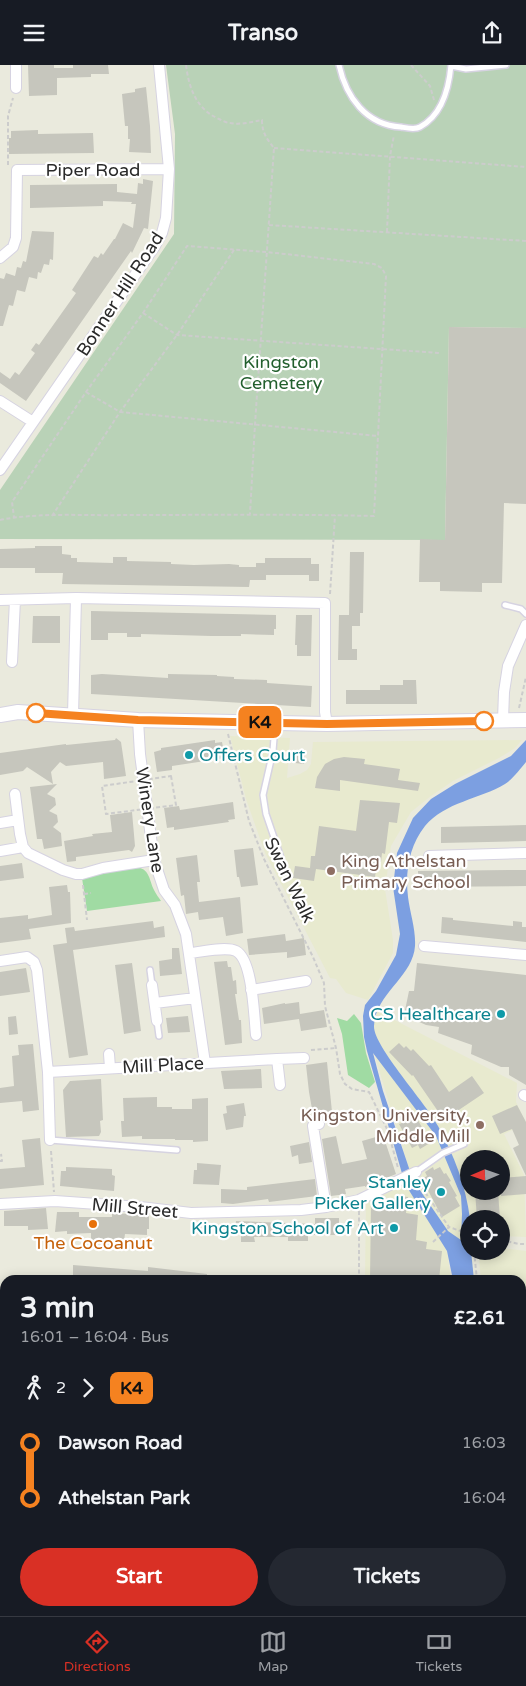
<!DOCTYPE html>
<meta charset="utf-8">
<style>
body{margin:0;font-family:"Varela Round",sans-serif;background:#242831;color:#f1f3f6;height:100vh;display:flex;flex-direction:column;font-size:19px;white-space:nowrap}
*{box-sizing:border-box;margin:0}
p{font-size:16px;color:#9ea1a6}
.icon{flex:none;width:28px;height:28px;fill:none;stroke:currentColor;stroke-width:2;stroke-linecap:round;stroke-linejoin:round}
.map{position:relative;flex:1;overflow:hidden}
.drawer{position:absolute;left:0px;top:1210px;width:526px;height:341px;display:flex;flex-direction:column;background:#171b24;border-radius:15px 15px 0 0;box-shadow:0 2px 12px #0003}
.drawer>*{flex:none}
.badge{padding:0 10px;border-radius:8px;font-size:18px;line-height:32px}
.needle{width:32px;rotate:268deg}
.tools{position:absolute;left:460px;top:1085px;display:grid;gap:10px}
.tools a{display:grid;place-items:center;width:50px;height:50px;border-radius:50%;background:#171b24;box-shadow:0 2px 12px #0003;font-size:25px}
.map>.badge{position:absolute;translate:-50% -50%;box-shadow:0 0 0 2px #fff}
.legs{display:flex;align-items:center;gap:8px;height:55px;padding:0 20px;font-size:16px}
.legs p{margin-inline-start:auto}
.headline{display:flex;align-items:center;justify-content:space-between;height:85px;padding:0 20px}
h1{font-size:28px;font-weight:700;line-height:38px}
.primary-button{display:flex;gap:10px;margin-top:auto;padding:10px 20px}
.primary-button a{flex:1;height:58px;border-radius:30px;background:#d93025;color:#fff;font-size:20px;font-weight:700;line-height:58px;text-align:center}
.primary-button a+a{background:#242831;color:#f1f3f6}
ul{padding:0 20px;list-style:none}
li{display:flex;align-items:center;gap:18px;height:55px;font-size:19px}
li i{display:grid;place-items:center;width:8px;height:100%;margin:0 6px;background:currentColor}
li i::after{content:'';width:12px;height:12px;margin:-6px;border:4px solid;border-radius:50%;background:#171b24}
li p{margin-inline-start:auto}
li:first-child i{background:linear-gradient(#0000 50%,currentColor 0)}
li:last-child i{background:linear-gradient(currentColor 50%,#0000 0)}
header{display:flex;justify-content:space-between;align-items:center;height:65px;padding:0 20px;background:#171b24;font-size:22px;font-weight:700}
.tabs{display:flex;justify-content:space-around;align-items:center;height:70px;border-top:1px solid #363941;background:#171b24;font-size:14px;color:#9ea1a6}
.tabs a{display:grid;justify-items:center;gap:2px}
.tabs .current{color:#d93025}
.map>svg:first-child{display:block}
</style>
<header><svg class="icon" aria-label="menu" viewBox="0 0 24 24"><path d="M4 6h16M4 12h16M4 18h16"/></svg>Transo<svg class="icon" aria-label="share" viewBox="0 0 24 24"><path d="M12 15V3M7 8l5-5 5 5M5 13v7h14v-7"/></svg></header>
<div class="map">
<svg width="526" height="1551" viewBox="0 0 526 1551">
<rect width="100%" height="100%" fill="#eaeadd"/>
<!-- education -->
<path fill="#e8eacf" fill-rule="evenodd" d="M230,671l60,2 -3,40 13,-4 7,-4 4,-6 2,-22 209,-2 -7,8 -16,10 -46,23 -22,15 -20,16 -20,34 -6,43 8,51v13l-25,47 -22,-7 -10,-14 -6,-1 -65,-125 -19,-54z
M377,946l140,72 -1,19 10,21 -22,11 20,41 2,62 -25,-1v-17h-32v15l-22,17 4,29h-86l1,-79 39,-17 6,-9 -35,-115 -2,-35zM469,1094h32v32h-32z
M501,1183l25,3v253l-5,-1v-223h-40l-2,-22v-7h22z
M269,1546h124l-3,5h-123z"/>
<!-- green -->
<path fill="#a0dba3" d="M135,802c15,1 14,13 19,23 2,4 5,8 7,11l-74,10 -5,-33z
M354,949l7,9 5,30 9,29 -6,6 -21,-13 -6,-41 -5,-16 10,3z"/>
<!-- cemetery -->
<path fill="#b9d2b7" d="M166,0h360v263l-77,-1 -4,213 -445,-1v-49l174,-256 1,-100z"/>
<!-- water -->
<path fill="#7c9fe1" fill-rule="evenodd" d="M526,675v22c-6,7 -13,17 -21,22 -25,15 -60,18 -80,42 -16,20 -20,46 -17,71 2,16 8,33 7,49 -2,31 -40,48 -41,80 -1,20 52,77 64,100 16,29 28,60 32,93h-1v32h2l3,29h-21l-6,-29 -42,-67 -38,-133 -3,-14 -1,-21 2,-11 11,-14 20,-36 4,-21 -7,-47 4,-34 16,-35 18,-19 24,-15 56,-28zM373,988l63,83 25,60 1,18 -1,26 -13,-9 -35,-51 -30,-89z"/>
<!-- building -->
<path fill="#c6c6bd" d="M28,0h26v3h19v-3h35l1,9h-18v3l-34,1v17l-28,1z
M146,22l4,39 1,27 -22,-1 1,-13h-2v-13h-3l-3,-32 13,-2v-3z
M38,65v4l55,-1 1,20 -85,1v-16h2v-7z
M143,114l10,2 -5,48 -4,-1 -12,25 -1,-2 -105,150 -26,-18v-11l10,7 5,-7 4,3 16,-22 -4,-3 5,-7 3,2 37,-52 -4,-3 22,-34 4,2 3,-5 2,2 11,-16h1l8,-16 10,5 3,-24h-5l1,-2 -29,-1v5l-73,2v-23l87,-1v8l20,2 1,-11 5,1z
M32,166l22,1 -1,28 -3,-1 -1,6 -5,-1 -3,9 -3,-1 -1,7 -8,-2 -4,15 -8,-2 -4,16 -4,-1 -6,21h-3v-48l4,1 2,-6 9,3 2,-9 4,1 2,-7 3,1z
M449,262l77,1v176l-22,-1 -2,80h-20v9l-42,-1v-9h-21l1,-43 25,1z
M35,481h27v8l9,1v3h6v4l36,1v-6h14v4l44,1v2l23,1 35,-1 10,1v2h17v-4h9v-5h46v6h8v17h-10v-6h-43v5h-16l-1,7 -187,-3 1,-11h-28v-5h-35v-19l35,-1z
M350,487h14l-1,61h-3v13h-8v23h5v11h-19l1,-45h10z
M91,546l185,4v14h-2v6l-33,-1v2h-30l-70,-2v3h-14v-4h-19v7h-17z
M296,550h16l-1,41h-14v-11h-2z
M33,551h27v27h-28z
M102,609l66,4v-4l49,1v1l17,1v2l33,1v3l45,3 -1,21 -220,-13v-19z
M403,615h13l1,24h-71v-14h34v-5h23z
M116,673l5,4 5,34 -22,3 -1,-17 -37,4 -6,-4 -9,10 2,12 -26,-17 -4,4 -23,4v-22l66,-9v1l49,-5z
M215,675v3l7,-1 3,16 -53,8v4l-15,2 -3,-20 7,-2v-2z
M296,685h9l-1,14 -9,-1z
M344,692l21,2 -1,5 36,5 -2,11 22,3 -2,8 -78,-11v11l-25,-3 2,-11 8,-13 9,-5z
M57,719l-10,10 8,4 1,7 -7,6 8,4 1,7 -5,5 8,6 1,13 -18,3 -2,-10h-5l-7,-52z
M360,735l40,3 -3,20 -8,-1 -4,32 -3,-1 -1,9 -4,-1 -2,16 -59,-8 -2,12 -21,-3 2,-12 15,2 1,-12h4l4,-30 37,5z
M233,737l2,17 -7,1 1,2 -55,8v-3l-7,1 -3,-20 15,-2 1,4z
M132,747l3,34 -3,6 -3,-2 -53,7v4l-9,1 -3,-21 29,-5 -1,-2 20,-2 -2,-17z
M526,760v16l-85,2v-16z
M253,783l5,37 -17,2 -2,-10h-2l-3,-27z
M197,790l3,27h-3l2,20 41,-5 3,36 -17,3 -3,-19 -24,3 -1,-8 -12,2 -2,-19 -3,1 -5,-38z
M22,798l2,15 -24,3v-15z
M509,805h17v16l-108,1v-16z
M67,820l1,7h2l1,31 -42,6 2,10 -31,4v-25l28,-3v4l24,-4 -3,-28z
M442,852l11,1v2l60,6v-5l9,1v5h4v15l-85,-9z
M153,856l1,7 10,-2 1,11 -92,13 15,105 -19,3 -16,-113 14,-2 -2,-15 9,-1 1,4z
M285,869l1,7 18,-3 2,17 -19,3v-6l-38,3 -2,-16z
M172,883h7l3,26 -22,2 -1,-15 13,-2z
M227,896l1,6h3l2,14 3,-1 1,14h-2l4,26h2l1,23 -17,2 -11,-83z
M132,898l9,68 -17,3 -9,-69z
M417,898l109,12v110l-17,-10v-8h-8l-30,-13 1,-9 -34,-12 1,-6 -13,-2 -22,-10 5,-24h5z
M26,903l4,24 -30,4v-24z
M299,937l1,12 24,-4 3,17 -26,4 -2,-12 -35,5 -2,-16 23,-5v1z
M16,951l2,18 -9,1 -1,-18z
M188,951l2,16 -22,1 -2,-15z
M399,978l5,5 2,-2 5,5 2,-2 16,17 2,-1 18,27 23,-16 12,17 -40,27 -31,-45 -1,1 -23,-24z
M33,979l6,66 -16,2 -1,-11 -22,2v-15l14,-2 -2,-30 7,-1 -1,-10z
M327,997l5,50 -17,2 -1,-5h-2l-3,-17 -3,-27z
M261,1004l1,19 -38,1 -3,-18z
M101,1014l2,41 -3,1 1,11 -2,4 -33,1 -3,-47 7,-9z
M157,1032v10h15v2h20v-10l16,-1v43l-15,1v-2h-18v-1h-33v-3l-20,1 -1,-16h3l-1,-23z
M244,1038l2,13h-2l-1,11 -17,3 -3,-16 4,-1 -1,-7z
M517,1040l9,17v72l-25,2v-18l25,-2 -13,-28 6,-3 -7,-16 -12,5 -8,-18z
M410,1046l3,5 2,-1 13,23 -1,1 3,4 -10,6 -2,-4 -6,3 -13,-24 3,-1 -3,-6z
M383,1070l13,39 -31,13v-1l-20,3 1,5 -15,2 -9,-57 14,-3 6,28 25,-5 -5,-18z
M40,1073l4,47 -44,4v-20l25,-2 -3,-27z
M309,1077l3,20 -13,2 -1,-9 -6,2 -2,-11z
M197,1098l24,2 -2,20 -26,-1 1,-14h3z
M66,1102l46,2v6l3,1 -1,15 -54,-5 1,-15h5z
M433,1102l1,3 6,-3 4,7 2,-1 5,8 -2,1 8,14 -2,1 5,9 -18,11 -20,-38 5,-3 -2,-4z
M315,1114l2,17 -48,6 -1,-3 -35,5 -12,-1v-14l26,1v-3z
M475,1126h23l2,28h-23z
M397,1131l11,1 -2,16 12,2 -2,25 11,2 -1,7 16,2 -3,29h-69l1,-77 17,-5 9,1z
M46,1143l2,21 -20,1v-4h-24v-15z
M57,1147h22v5h33v-4l37,2v14h-2v6l-22,-1 -1,7h-33v-8l-24,1v-3l-12,1z
M315,1153h24v17h-31v6h-20v-4h-34l1,5h-14v-7h-6l1,-14 79,3z
M73,1200l75,6v-4l59,7v6h-134z"/>
<g fill="none" stroke-linecap="round" stroke-linejoin="round">
<!-- lane casing -->
<g stroke="#d6d3e1" stroke-width="8">
<path id="lane" d="M339,0c7,32 27,60 62,62 6,1 14,3 19,0 22,-12 29,-39 31,-62
M451,1l15,3 40,-4
M505,540l16,4 5,5
M275,660l-2,26 -10,44 3,19 15,44
M150,905l2,15
M157,956l2,15
M50,1075l127,10
M416,1107l27,-19 21,-9
M105,1546l44,4v-4
M259,1546l6,5
M458,1551l4,-5"/>
</g>
<!-- street casing -->
<g stroke="#d6d3e1" stroke-width="12">
<path id="street" d="M16,0v23
M0,193l13,-11 3,-9 1,-68 152,-1
M0,336l33,21
M0,405l155,-224 7,-13 4,-15 3,-49 -10,-104
M0,535l76,-2
M12,597l3,-62
M73,650l3,-117 249,5v109l2,12
M138,655l2,34 14,106 10,30 11,15 11,29 19,129
M503,655l1,-28 4,-26 18,-41
M15,729l5,40 3,13 5,6 35,17 13,4h6l21,-6 51,-8
M0,758l18,-3
M0,786l23,-4
M429,791l97,-3
M424,881l102,9
M190,888c11,-1 36,-7 46,-2 17,9 18,66 20,84
M0,896l27,-4 7,5 3,8 11,102 2,68
M152,920l5,36
M251,925l55,-9
M155,938l40,-5
M109,989l1,14
M277,994l27,-1
M48,1007l229,-13 3,26
M524,1030l2,1
M319,1059l-6,2 13,81
M0,1139l55,-3 85,6 51,6 110,-3 25,-3 33,-7 57,-28
M0,1240h5
M0,1415h5
M521,1453h5
M521,1513l5,-5
M254,1551l3,-5
M486,1551l4,-5"/>
</g>
<!-- secondary casing -->
<g stroke="#d6d3e1" stroke-width="16">
<path id="secondary" d="M0,650l18,-3 120,8 189,4 199,-4"/>
</g>
<!-- path -->
<path stroke="#ccc" stroke-width="2" stroke-dasharray="4 2.5" stroke-linecap="butt" d="M186,0c3,23 10,44 33,54 4,2 8,4 11,4 11,2 22,-1 32,-3 0,12 4,18 12,28l-19,276 -5,90
M411,0l19,21 4,14
M274,83l252,19
M8,100v-49l5,-18
M269,160l257,16
M387,167l3,-76 4,-21
M143,248l34,22 263,18
M86,327l34,20 258,24
M52,451l68,-104 57,-77 57,-85
M0,455c40,-8 85,-4 126,-5 83,0 165,-1 248,1l12,-240 -4,-8 -8,-4 -107,-12 -80,-6 -44,67 -57,79 -74,110 2,15
M330,529l5,-79
M519,643l7,-31
M228,669l21,87 15,38 49,98 11,26 1,23 11,42 4,26 5,10 7,5 17,3 19,39 10,37
M171,711l5,29 -70,9 -4,-28z
M83,820l4,35
M84,829l7,-1
M311,985l25,-2
M51,1086l3,41
M0,1096h2l-1,-7
M418,1117l31,45 20,7
M501,1175l18,4h7
M433,1177l16,-15
M474,1186l3,29
M359,1215v-70"/>
<!-- lane -->
<use href="#lane" stroke="#fff" stroke-width="5"/>
<!-- street -->
<use href="#street" stroke="#fff" stroke-width="10"/>
<!-- secondary -->
<use href="#secondary" stroke="#fff" stroke-width="14"/>
</g>
<g fill="none" stroke-linecap="round" stroke-linejoin="round">
<!-- line-1 casing -->
<g stroke="#fff" stroke-width="11">
<path id="line-1" d="M36,648l102,7 189,4 157,-3"/>
</g>
<!-- line-1 -->
<use href="#line-1" stroke="#f58220" stroke-width="8"/>
</g>
<!-- markers -->
<g fill="#fff" stroke="#f58220" stroke-width="2.5">
<circle cx="36" cy="648" r="9"/>
<circle cx="484" cy="656" r="9"/>
</g>
<g fill="#0f9aa8" stroke="#fff" stroke-width="2">
<circle cx="189" cy="690" r="5"/>
<circle cx="501" cy="949" r="5"/>
<circle cx="441" cy="1127" r="5"/>
<circle cx="394" cy="1163" r="5"/>
</g>
<g fill="#8d6e63" stroke="#fff" stroke-width="2">
<circle cx="331" cy="806" r="5"/>
<circle cx="480" cy="1060" r="5"/>
</g>
<circle fill="#e8710a" stroke="#fff" stroke-width="2" cx="93" cy="1159" r="5"/>
<g text-anchor="middle" dominant-baseline="central" stroke-width="4.5" stroke-linejoin="round" paint-order="stroke">
<!-- street labels -->
<g font-size="18" fill="#2a2a2a" stroke="#fff">
<text x="93" y="105">Piper Road</text>
<text transform="translate(120 229) rotate(-57)">Bonner Hill Road</text>
<text transform="translate(150 755) rotate(81)">Winery Lane</text>
<text transform="translate(290 815) rotate(64)">Swan Walk</text>
<text transform="translate(163 1000) rotate(-3)">Mill Place</text>
<text transform="translate(135 1143) rotate(5)">Mill Street</text>
</g>
<!-- park labels -->
<g font-size="18" fill="#225f2d" stroke="#fff">
<text x="281" y="297">Kingston<tspan x="281" dy="21">Cemetery</tspan></text>
</g>
<!-- culture labels -->
<g font-size="18" fill="#0d838f" stroke="#fff" text-anchor="end">
<text x="199" y="690" text-anchor="start">Offers Court</text>
<text x="491" y="949">CS Healthcare</text>
<text x="431" y="1117">Stanley<tspan x="431" dy="21">Picker Gallery</tspan></text>
<text x="384" y="1163">Kingston School of Art</text>
</g>
<!-- education labels -->
<g font-size="18" fill="#785e54" stroke="#fff" text-anchor="start">
<text x="341" y="796">King Athelstan<tspan x="341" dy="21">Primary School</tspan></text>
<text x="470" y="1050" text-anchor="end">Kingston University,<tspan x="470" dy="21">Middle Mill</tspan></text>
</g>
<!-- food labels -->
<g font-size="18" fill="#c56008" stroke="#fff">
<text x="93" y="1178">The Cocoanut</text>
</g>
</g>
</svg>
<div class="tools">
<a><svg class="needle" viewBox="-14 -14 28 28"><path d="M0-13l5 13h-10z" fill="#e53935"/><path d="M0 13l5-13h-10z" fill="#9ea1a6"/></svg></a>
<a><svg class="icon" aria-label="locate" viewBox="0 0 24 24"><circle cx="12" cy="12" r="6"/><path d="M12 2v4M12 18v4M2 12h4M18 12h4"/></svg></a>
</div>
<b class="badge" style="left:260px;top:657px;background:#f58220;color:#111">K4</b>
<section class="drawer">
<div class="headline"><div><h1>3 min</h1><p>16:01 – 16:04 · Bus</p></div><b>£2.61</b></div>
<div class="legs"><svg class="icon" aria-label="walk" viewBox="0 0 24 24"><circle cx="13" cy="4" r="2"/><path d="M13 8l-2 6 4 7M11 14l-3 7M7 12l3-4h3l4 4"/></svg>2<svg class="icon" aria-label="forward" viewBox="0 0 24 24"><path d="M9 5l7 7-7 7"/></svg><b class="badge" style="background:#f58220;color:#111">K4</b></div>
<ul>
<li><i style="color:#f58220"></i><b>Dawson Road</b><p>16:03</p></li>
<li><i style="color:#f58220"></i><b>Athelstan Park</b><p>16:04</p></li>
</ul>
<div class="primary-button"><a>Start</a><a>Tickets</a></div>
</section>
</div>
<nav class="tabs">
<a class="current"><svg class="icon" aria-label="directions" viewBox="0 0 24 24"><path d="M12 3l9 9-9 9-9-9zM9 14v-3h6M13 9l2 2-2 2"/></svg>Directions</a>
<a><svg class="icon" aria-label="map" viewBox="0 0 24 24"><path d="M3 6l6-2 6 2 6-2v14l-6 2-6-2-6 2zM9 4v14M15 6v14"/></svg>Map</a>
<a><svg class="icon" aria-label="tickets" viewBox="0 0 24 24"><path d="M3 7h18v10H3zM15 7v10"/></svg>Tickets</a>
</nav>
